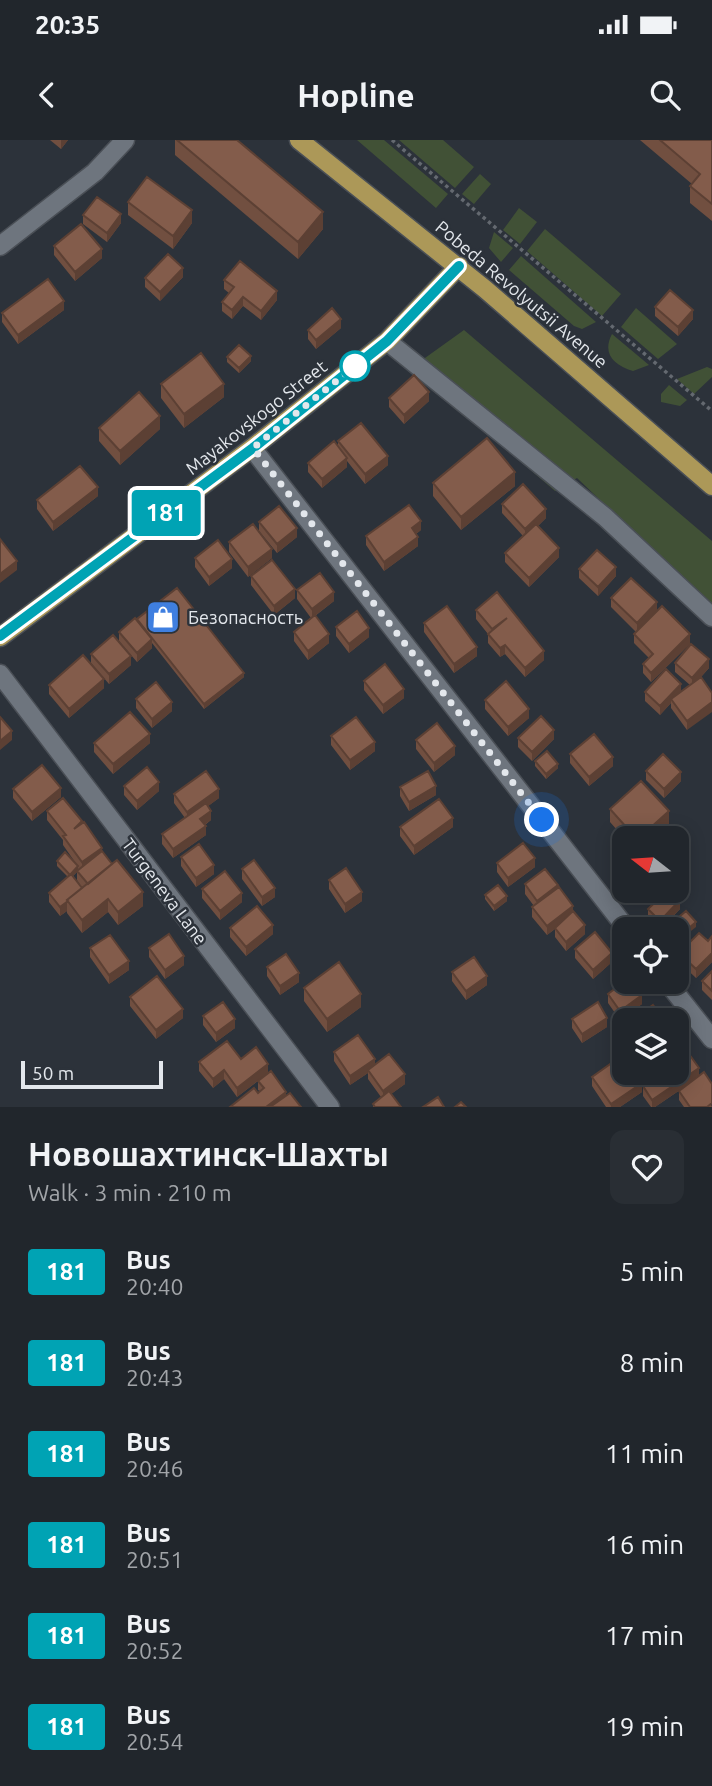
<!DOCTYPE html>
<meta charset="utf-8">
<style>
body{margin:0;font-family:Ubuntu,sans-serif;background:#292e34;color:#f1f3f6;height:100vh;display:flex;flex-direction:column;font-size:26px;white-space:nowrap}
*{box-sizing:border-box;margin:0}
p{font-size:23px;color:#a2a5a9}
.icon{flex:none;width:38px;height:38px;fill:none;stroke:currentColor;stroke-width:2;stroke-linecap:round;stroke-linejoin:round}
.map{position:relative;height:967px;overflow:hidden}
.side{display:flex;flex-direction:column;background:#21262c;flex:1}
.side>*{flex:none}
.badge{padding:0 14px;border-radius:5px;font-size:24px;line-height:46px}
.needle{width:46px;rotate:287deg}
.tools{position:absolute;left:612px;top:686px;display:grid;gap:14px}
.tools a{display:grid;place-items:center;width:77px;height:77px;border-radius:14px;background:#21262c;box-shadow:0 4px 18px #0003,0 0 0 2px #3e4348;font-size:35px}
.scale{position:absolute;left:21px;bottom:18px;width:142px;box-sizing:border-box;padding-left:7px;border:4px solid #e3e7ec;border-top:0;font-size:19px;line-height:24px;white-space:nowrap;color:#e3e7ec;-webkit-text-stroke:5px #2c323a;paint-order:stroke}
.you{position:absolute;width:35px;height:35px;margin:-18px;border:5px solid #fff;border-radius:50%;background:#1a73e8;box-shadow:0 0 0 10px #1a73e833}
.map>.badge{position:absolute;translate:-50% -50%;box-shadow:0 0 0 4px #fff}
.round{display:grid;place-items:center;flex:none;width:74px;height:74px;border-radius:14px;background:#292e34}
.headline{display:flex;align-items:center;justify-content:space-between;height:119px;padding:0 28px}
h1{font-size:33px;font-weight:600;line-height:52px}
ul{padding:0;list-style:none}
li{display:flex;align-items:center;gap:21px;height:91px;padding:0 28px}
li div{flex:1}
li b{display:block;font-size:26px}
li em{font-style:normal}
li .badge{min-width:77px;font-weight:700;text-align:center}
.status{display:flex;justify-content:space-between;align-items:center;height:49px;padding:0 35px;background:#21262c;direction:ltr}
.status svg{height:19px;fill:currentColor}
header{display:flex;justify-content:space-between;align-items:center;height:91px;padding:0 28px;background:#21262c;font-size:32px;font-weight:600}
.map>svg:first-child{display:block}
</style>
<div class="status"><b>20:35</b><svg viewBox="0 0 49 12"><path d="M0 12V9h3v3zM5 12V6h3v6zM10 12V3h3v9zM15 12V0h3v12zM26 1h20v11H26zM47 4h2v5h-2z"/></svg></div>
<header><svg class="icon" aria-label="back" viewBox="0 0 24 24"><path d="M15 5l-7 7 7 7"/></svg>Hopline<svg class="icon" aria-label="search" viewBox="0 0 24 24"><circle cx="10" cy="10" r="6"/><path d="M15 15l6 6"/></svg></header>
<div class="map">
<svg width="712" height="967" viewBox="0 0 712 967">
<rect width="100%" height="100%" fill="#2c323a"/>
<!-- green -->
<path fill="#415136" d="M357,0h27l64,54 -12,14z
M399,0h44l31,27 -19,21z
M480,34l11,10 -17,20 -12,-10z
M519,68l18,14 -17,22 -17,-14z
M545,89l76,65 -19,22 -75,-65z
M494,92l19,16 -12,14 -12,-14z
M521,116l75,66 -14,7 -8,-3 -65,-56z
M636,168l41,36 -19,15 -37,-32z
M464,190l248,211v66l-135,-129 -22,13 -144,-123z
M612,194l37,31 -16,6c-20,-6 -31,-18 -21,-37z
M707,227l5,2v8l-18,17 -17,-15z
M669,245l18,15 -7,6 -19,-4v-8z"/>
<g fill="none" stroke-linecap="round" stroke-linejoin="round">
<!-- minor casing -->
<g stroke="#4a4f56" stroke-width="21">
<path id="minor" d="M0,106l95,-74 30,-32
M387,201l218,176 107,100
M252,308l375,481
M0,534l330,433
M667,842l45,57"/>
</g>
<!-- major casing -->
<g stroke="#4a4f56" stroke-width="21">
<path id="major" d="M299,0l186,149 227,197
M0,497l252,-189 135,-107 72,-75"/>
</g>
<!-- path -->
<path stroke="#646970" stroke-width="3.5" stroke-dasharray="3.5 3.5" stroke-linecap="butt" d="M392,0l320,271"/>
<!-- minor -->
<use href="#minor" stroke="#6e757e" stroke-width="18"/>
<!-- major -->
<use href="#major" stroke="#ac9858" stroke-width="18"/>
</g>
<!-- wall -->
<path fill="#714f40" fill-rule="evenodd" d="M50,0h18l-7,9z
M175,0h62l86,89 -25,30 -123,-104z
M640,0h72v81l-22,-18v-17l2,-2z
M128,62l64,21 -19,26 -45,-34z
M83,75l38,8 -14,19 -24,-18z
M54,106l48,12 -27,23 -21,-26z
M183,137l-23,24 -15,-14v-9z
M224,140l53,20 -16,20 -18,-14 -11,13 -10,-8v-9l7,-9 -5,-4z
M655,167l38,12 -15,17 -23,-20z
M64,170l-46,34 -16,-22v-9z
M341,188l-25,21 -8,-10v-9z
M227,217l24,4 -12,12 -12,-11z
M161,244l63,13 -40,31 -23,-30z
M389,258l40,3 -25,23 -15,-17z
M99,288l61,1 -40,36 -21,-24z
M338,301l50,24 -23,19 -18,-23v6l-25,21 -14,-16v-9l30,-16z
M433,343l82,3 -54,44 -28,-34z
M98,356l-45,35 -16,-22v-9z
M502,364l44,14 -8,8 21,31 -30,30 -24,-25v-9l18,-17 -21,-23z
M259,382l38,15 -20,16 -18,-22z
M421,390l-5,4 2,12 -34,25 -18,-26v-9z
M229,402l43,16 -24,19 -19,-25z
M195,418l37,10 -23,18 -14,-19z
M579,429l37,7 -18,20 -19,-18z
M251,436l44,22 -21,17 -23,-30z
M297,450l37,11 -19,15 14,27 -21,17 -14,-19v-9l17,-14 -14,-19z
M611,458l46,13 33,33 -39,38 -8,-9v-9l6,-6 -15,-15v-9l2,-2 -25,-25z
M476,470l68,50 -19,17 -20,-23 -5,3 -12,-14v-9l-12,-15z
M137,481l107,56 -40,32 -52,-66v5l-15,14 -18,-21v-9z
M424,483l53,33 -23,17 -30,-41z
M336,487l33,10 -20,16 -13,-17z
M91,514l40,11 -22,19 -18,-21z
M675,523l34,5 -8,9 -14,53 -16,-22v-5l-11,12 -15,-14v-9h36l9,-7 -15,-13z
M364,541l40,17 -21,16 -19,-24z
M49,545l55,3 -35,30 -20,-24z
M136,559l36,12 -20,17 -16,-20z
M485,560l44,18 -21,18 -23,-27z
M331,596l44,15 -25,19 -19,-25z
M518,598l36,1 -22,22 -14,-14z
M416,600l39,15 -21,17 -18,-23z
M94,603h56l-37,31 -19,-22z
M570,614l43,12 -24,20 -19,-23z
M535,621l23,7 -12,11 -11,-13z
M646,631l35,10 -17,17 -18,-18z
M124,646l35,5 -22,19 -13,-15z
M400,647l36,8 -27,16 -9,-15z
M13,649l48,8 -29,24 -19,-23z
M174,654l45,4 -11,8 3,14 -6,5 1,10 -33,23 -11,-14v-10l23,-16 -11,-15z
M610,669l59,16 -15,13 -29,1 -15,-17z
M47,671l35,13 61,82 -25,19 -10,-13 -26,21 -15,-20v-2l-7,5 -11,-14v-9l19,-16 -11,-11v-5l20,4 -14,-20v-5l-16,-20zM77,732v8l5,8 -9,-12z
M400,687h53l-39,28 -14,-19z
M181,717l33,17 -18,13 -15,-21z
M625,717v25l-8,-9v-10z
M497,723l38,4 -27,20 -11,-15z
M242,729l33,28 -13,9 -20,-27z
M329,740l33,21 -17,12 -16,-24z
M525,744l33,4 15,23 12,23 -19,17 -11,-14v-8l-8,6 -15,-18v-10l2,-1 -9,-12z
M202,749l40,13 -22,18 -18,-22z
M485,755l22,6 -13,10 -9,-12z
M648,769h32l-19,20h-2l-11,-11z
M230,788l43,6 -27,22 -16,-19z
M712,796v26l-16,16 -17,-16v-9l29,-12z
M90,808l39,22 -20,14 -19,-27z
M149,808l35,17 -19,14 -16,-22z
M575,809l37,13 -19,17 -18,-21z
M267,827l32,15 -19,13 -13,-19z
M712,831v29l-10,-10v-9z
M452,832l35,13 -21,15 -14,-19z
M304,848l57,19 -34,25 -23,-31z
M608,854l34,10 -22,16 -12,-17z
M130,857l53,21 -27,21 -26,-33z
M203,876l32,12 -19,14 -13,-17z
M572,879l35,8 -25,16 -10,-15z
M625,886v26l-8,-11v-9z
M334,912l41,12 30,20 -14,10 10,13h-28v-3l8,-7 -13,-18v-6l-18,12 -16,-24z
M241,919l27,14 18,22 15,12 -43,-14 2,-2 -2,-1v-9l-21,16 -13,-18 -11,9 -14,-17v-9z
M699,936l13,31h-28l-5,-7v-9l4,-3 -28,19h-4l-8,-11v-10z
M592,937l50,15 -22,15h-14l-14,-21z"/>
<!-- shaded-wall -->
<path fill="#5c4034" d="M61,0h7l-7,9z
M192,70v13l-19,26v-13z
M323,72v17l-25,30v-17z
M121,74v9l-14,19v-9z
M102,109v9l-27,23v-9z
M183,128v9l-23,24v-9z
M277,151v9l-16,20v-9z
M243,157v9l-11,13v-9z
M64,161v9l-46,34v-9z
M693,170v9l-15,17v-9z
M341,179v9l-25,21v-9z
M251,216v5l-12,12v-5z
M224,244v13l-40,31v-14z
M429,252v9l-25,23v-9z
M160,276v13l-40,36v-14z
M388,316v9l-23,19v-10z
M347,318v9l-25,21v-9z
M515,332v14l-54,44v-13z
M98,347v9l-45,35v-9z
M546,369v9l-21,20v-9z
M421,381v9l-9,7v-9z
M297,388v9l-20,16v-9z
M418,397v9l-34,25v-9z
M559,408v9l-30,30v-9z
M272,409v9l-24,19v-10z
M232,419v9l-23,18v-9z
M17,421v9l-17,13v-9z
M616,427v9l-18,20v-9z
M295,449v9l-21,17v-9z
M334,452v9l-22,17v-9z
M657,462v10l-20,20v-9z
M369,488v9l-20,16v-9z
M329,494v9l-21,17v-9z
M690,494v10l-39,38v-9z
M152,499v9l-15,14v-9z
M505,505v9l-5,3v-9z
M477,507v9l-23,17v-9z
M544,511v9l-19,17v-9z
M131,516v9l-22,19v-10z
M709,519v9l-17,19v-9z
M244,533v4l-40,32v-5z
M104,539v9l-35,30v-9z
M681,544v9l-10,6v4l-11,12v-9z
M404,549v9l-21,16v-9z
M172,562v9l-20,17v-9z
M712,562v10l-25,18v-9z
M529,569v9l-21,18v-9z
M554,590v9l-22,22v-9z
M12,591v9l-12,10v-9z
M150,594v9l-37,31v-10z
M375,602v9l-25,19v-10z
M455,606v9l-21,17v-9z
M613,617v9l-24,20v-9z
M558,624v4l-12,11v-5z
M681,632v9l-17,17v-9z
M159,642v9l-22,19v-9z
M436,646v9l-27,16v-9z
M61,648v9l-29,24v-9z
M219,649v9l-32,24v-10z
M211,671v9l-11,8v-9z
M669,671v14l-15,13h-15z
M453,678v9l-39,28v-9z
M206,686v9l-33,23v-9z
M102,708v9l-20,14v-9z
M535,718v9l-27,20v-9z
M214,725v9l-18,13v-9z
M78,726v5l-8,8v-4z
M558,745v9l-21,16v-9z
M275,748v9l-13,9v-9z
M143,752v14l-25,19v-13z
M362,752v9l-17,12v-9z
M242,753v9l-22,18v-9z
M507,756v5l-13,10v-5z
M108,759v13l-26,21v-13z
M680,760v9l-20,20v-8z
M67,762v9l-7,5v-9z
M573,766v9l-26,20v-9z
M696,782v5l-19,15v-4z
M273,785v9l-27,22v-9z
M585,785v9l-19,17v-9z
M612,813v9l-19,17v-9z
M712,813v9l-16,16v-9z
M184,816v9l-19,14v-9z
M129,821v9l-20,14v-9z
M299,833v9l-19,13v-9z
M487,836v9l-21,15v-9z
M361,854v13l-34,25v-13z
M642,855v9l-22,16v-9z
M183,869v9l-27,21v-9z
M607,878v9l-25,16v-9z
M235,879v9l-19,14v-9z
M375,919v9l-7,2v3l-18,12v-9z
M268,924v9l-31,24v-9z
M699,928v9l-44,30h-3v-7z
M224,930v9l-11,9v-9z
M405,934v10l-22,16v-9z
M642,943v9l-22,15h-9v-3z
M286,952v9l-8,6h-12z"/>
<!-- building -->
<path fill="#835c4b" stroke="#5c4034" stroke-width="2" d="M177,0h60l86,72 -25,30z
M660,0h52v64l-22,-18 10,-12z
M147,37l45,33 -19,26 -45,-34z
M97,57l24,17 -14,19 -24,-18z
M81,84l21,25 -27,23 -21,-26z
M168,114l15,14 -23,24 -15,-14z
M240,121l37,30 -16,20 -18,-14 -11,13 -10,-8 12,-15 -10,-7z
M48,139l16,22 -46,34 -16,-22z
M670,150l23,20 -15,17 -23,-20z
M332,168l9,11 -25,21 -8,-10z
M239,205l12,11 -12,12 -12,-11z
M201,213l23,31 -40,30 -23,-30z
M414,235l15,17 -25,23 -15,-17z
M139,252l21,24 -40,35 -21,-23z
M361,283l27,33 -23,18 -27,-33z
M487,298l28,34 -54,45 -28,-34z
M334,301l13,17 -25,21 -14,-16z
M80,326l18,21 -45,35 -16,-22z
M523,344l23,25 -21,20 -23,-25z
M409,365l12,16 -9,7 6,9 -34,25 -18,-26z
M279,366l18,22 -20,16 -18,-22z
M253,384l19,25 -24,18 -19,-25z
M536,384l23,24 -30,30 -24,-25z
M0,399l17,22 -17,13z
M218,400l14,19 -23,18 -14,-19z
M597,410l19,17 -18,20 -19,-18z
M272,420l23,29 -21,17 -23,-30z
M320,433l14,19 -22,17 -15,-19z
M631,438l26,24 -20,21 -26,-25z
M177,448l67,85 -40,31 -67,-85z
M497,452l47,59 -19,17 -20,-23 -5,3 -12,-14 19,-16 -15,11 -16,-19z
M447,466l30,41 -23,17 -30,-41z
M662,466l28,28 -39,39 -8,-9 10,-10 -19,-20z
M357,471l12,17 -20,16 -13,-17z
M315,475l14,19 -21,17 -14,-19z
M135,478l17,21 -15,14 -18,-21z
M113,495l18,21 -22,18 -18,-20z
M691,504l18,15 -17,19 -17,-15z
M83,515l21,24 -35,30 -20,-24z
M385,524l19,25 -21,16 -19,-24z
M666,529l15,15 -21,22 -15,-14z
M701,537l11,16v9l-25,19 -16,-22z
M506,541l23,28 -21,18 -23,-27z
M156,542l16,20 -20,17 -16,-20z
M130,572l20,22 -37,30 -19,-21z
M541,576l13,14 -22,22 -14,-14z
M0,577l12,14 -12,10z
M356,577l19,25 -25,18 -19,-24z
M437,583l18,23 -21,17 -18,-23z
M594,594l19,23 -24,20 -19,-23z
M547,611l11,13 -12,10 -11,-13z
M663,614l18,18 -17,17 -18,-18z
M42,625l19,23 -29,24 -19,-23z
M147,627l12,15 -22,19 -13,-15z
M206,631l13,18 -32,23 -13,-18z
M428,631l8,15 -27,16 -9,-15z
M641,641l28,30 -30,27h-3l-26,-29z
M63,658l19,23 -8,8 10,-7 18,26 -20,14 -19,-26 3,-1 -19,-24z
M439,659l14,19 -39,28 -14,-19z
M206,663l5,8 -11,8 6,7 -33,23 -11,-15z
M523,703l12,15 -27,20 -11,-15z
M199,704l15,21 -18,13 -15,-21z
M102,711l10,13 -24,20 -11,-13z
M65,712l13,14 -8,9 -13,-14z
M625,717v16l-8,-10z
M117,720l26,32 -25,20 -10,-13 -26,21 -15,-20z
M254,720l21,28 -13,9 -20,-28z
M346,728l16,24 -17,12 -16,-24z
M545,729l13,16 -21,16 -12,-17z
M225,731l17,22 -22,18 -18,-22z
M71,734l11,14 -15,12 1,1 -8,6 -11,-14z
M498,745l9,11 -13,10 -9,-11z
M559,747l14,19 -26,20 -15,-19z
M667,751h4l9,9 -20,21 -12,-12z
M257,766l16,19 -27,22 -16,-19z
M573,771l12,14 -19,17 -11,-14z
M686,771l10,11 -19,16v-9h-10l-1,-1z
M595,792l17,21 -19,17 -18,-21z
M699,793l9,8 4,-5v17l-16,16 -17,-16z
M169,794l15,22 -19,14 -16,-22z
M110,795l19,26 -20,14 -19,-27z
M286,814l13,19 -19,13 -13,-19z
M474,817l13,19 -21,15 -14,-19z
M339,822l22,32 -34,25 -23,-31z
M712,831v20l-10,-10z
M157,836l26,33 -27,21 -26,-33z
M625,841l7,1 10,13 -22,16 -12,-17z
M223,862l12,17 -19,14 -13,-17z
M598,862l9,16 -25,16 -10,-15z
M653,865l12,15h-32z
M625,886v17l-8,-11z
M358,895l17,24 -25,17 -16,-24z
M227,901l14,18 15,-12 12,17 -31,24 -13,-18 -11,9 -14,-17z
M389,914l16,20 -22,17 -15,-21z
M689,914l10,14 -47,32 -9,-14 20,-13h14v-11z
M623,915l2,3v15h10l7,10 -31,21 -19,-27z
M271,931l15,21 -20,15h-36l24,-19 4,5 6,-5 -6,-7z
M704,932l8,12v19l-5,4h-17l-11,-16z
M389,951l12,16h-26l-2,-3z
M290,953l11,14h-31z
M438,957l6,10h-21z
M461,962l5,5h-11z"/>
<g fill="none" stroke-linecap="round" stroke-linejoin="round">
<!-- line casing -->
<g stroke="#fff" stroke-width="16">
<path id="line" d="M0,496l253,-188 134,-107 72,-75"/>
</g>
<!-- line -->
<use href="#line" stroke="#00a3b4" stroke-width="10"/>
<!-- walk -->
<path stroke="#e3e7ec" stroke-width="7" stroke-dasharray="0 12.6" d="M355,226l-102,82 289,372"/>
</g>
<!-- icons -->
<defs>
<g id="shop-square" transform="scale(1.75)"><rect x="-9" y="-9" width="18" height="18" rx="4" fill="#3f7fe0" stroke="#2c323a"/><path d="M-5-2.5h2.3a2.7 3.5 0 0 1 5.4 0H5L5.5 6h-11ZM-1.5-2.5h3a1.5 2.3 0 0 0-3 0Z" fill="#fff"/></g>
</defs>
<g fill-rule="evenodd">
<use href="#shop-square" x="163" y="477"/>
</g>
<!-- markers -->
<circle fill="#fff" stroke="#00a3b4" stroke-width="3.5" cx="355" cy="226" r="14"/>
<g text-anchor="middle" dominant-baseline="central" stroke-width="5" stroke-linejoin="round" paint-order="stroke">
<!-- street labels -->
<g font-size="18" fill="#e3e7ec" stroke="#2c323a">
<text transform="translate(522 154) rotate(40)">Pobeda Revolyutsii Avenue</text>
<text transform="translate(256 277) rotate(-38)">Mayakovskogo Street</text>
<text transform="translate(165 751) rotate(53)">Turgeneva Lane</text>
</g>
<!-- poi labels -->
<g font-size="18" fill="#e3e7ec" stroke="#2c323a" text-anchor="start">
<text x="188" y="477">Безопасность</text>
</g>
</g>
</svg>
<div class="tools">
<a><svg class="needle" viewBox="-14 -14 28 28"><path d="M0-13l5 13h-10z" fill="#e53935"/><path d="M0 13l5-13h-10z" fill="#a2a5a9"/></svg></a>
<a><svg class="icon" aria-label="locate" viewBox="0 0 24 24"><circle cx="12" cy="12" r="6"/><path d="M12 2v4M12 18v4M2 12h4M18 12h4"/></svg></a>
<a><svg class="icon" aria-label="layers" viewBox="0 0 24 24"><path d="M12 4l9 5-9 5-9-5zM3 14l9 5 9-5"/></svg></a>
</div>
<div class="scale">50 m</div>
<div class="you" style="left:542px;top:680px"></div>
<b class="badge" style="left:166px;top:373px;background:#00a3b4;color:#fff">181</b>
</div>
<section class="side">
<div class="headline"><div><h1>Новошахтинск-Шахты</h1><p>Walk · 3 min · 210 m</p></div><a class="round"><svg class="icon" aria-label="heart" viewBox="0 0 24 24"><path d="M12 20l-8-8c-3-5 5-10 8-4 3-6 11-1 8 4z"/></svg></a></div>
<ul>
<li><span class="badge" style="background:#00a3b4;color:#fff">181</span><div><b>Bus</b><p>20:40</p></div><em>5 min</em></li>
<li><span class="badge" style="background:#00a3b4;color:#fff">181</span><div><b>Bus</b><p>20:43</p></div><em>8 min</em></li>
<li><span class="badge" style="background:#00a3b4;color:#fff">181</span><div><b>Bus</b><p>20:46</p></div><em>11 min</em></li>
<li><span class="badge" style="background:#00a3b4;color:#fff">181</span><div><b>Bus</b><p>20:51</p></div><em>16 min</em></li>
<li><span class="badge" style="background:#00a3b4;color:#fff">181</span><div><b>Bus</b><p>20:52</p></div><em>17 min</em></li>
<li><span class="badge" style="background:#00a3b4;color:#fff">181</span><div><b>Bus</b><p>20:54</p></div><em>19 min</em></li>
</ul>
</section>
